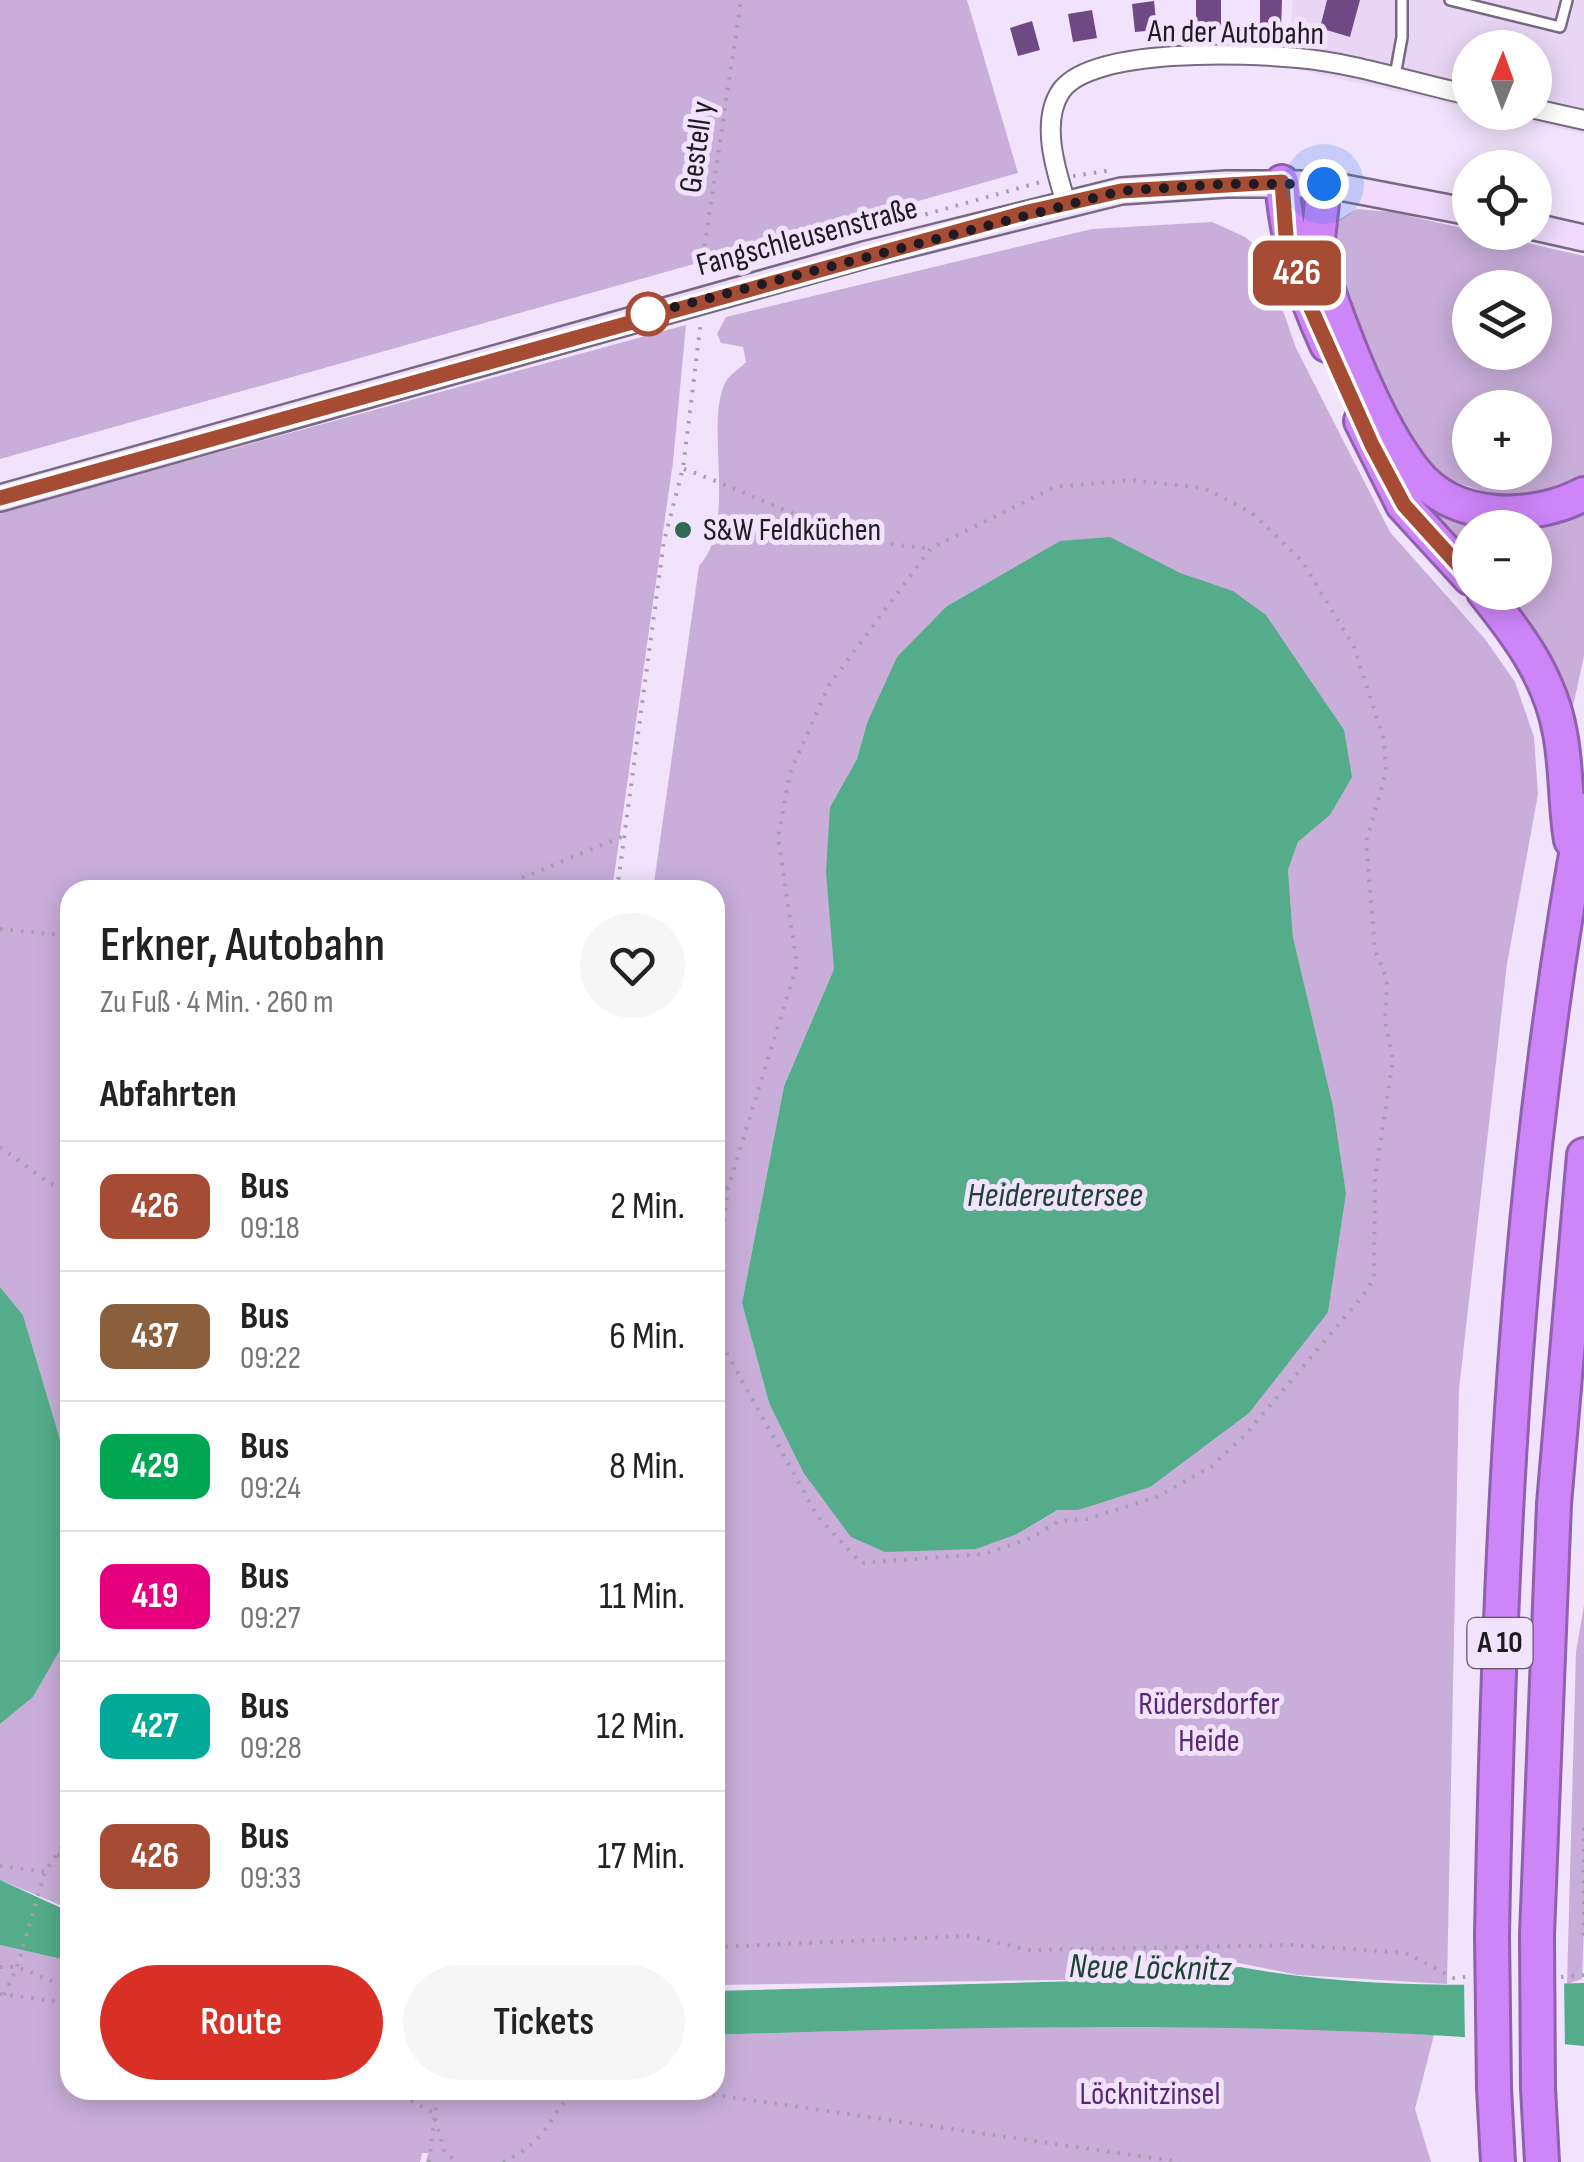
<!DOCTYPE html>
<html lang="de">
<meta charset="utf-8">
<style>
body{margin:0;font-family:"Sofia Sans Condensed",sans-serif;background:#f6f6f6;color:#222;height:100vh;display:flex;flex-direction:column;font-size:38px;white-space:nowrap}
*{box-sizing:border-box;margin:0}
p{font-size:32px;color:#767676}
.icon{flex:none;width:55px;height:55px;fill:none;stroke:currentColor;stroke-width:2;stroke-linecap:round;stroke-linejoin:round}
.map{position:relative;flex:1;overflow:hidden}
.details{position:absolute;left:60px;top:880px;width:665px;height:1220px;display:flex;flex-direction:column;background:#fff;border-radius:30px;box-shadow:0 5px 25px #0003}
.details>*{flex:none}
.badge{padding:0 20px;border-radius:15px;font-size:35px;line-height:65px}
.needle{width:65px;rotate:1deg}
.fabs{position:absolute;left:1452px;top:30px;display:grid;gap:20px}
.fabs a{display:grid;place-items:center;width:100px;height:100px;border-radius:50%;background:#fff;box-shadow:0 5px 25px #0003;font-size:50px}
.you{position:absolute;width:50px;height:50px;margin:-25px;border:8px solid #fff;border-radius:50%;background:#1a73e8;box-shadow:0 0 0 15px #1a73e833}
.map>.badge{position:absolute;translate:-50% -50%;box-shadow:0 0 0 5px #fff}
h2{padding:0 40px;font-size:38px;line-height:90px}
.round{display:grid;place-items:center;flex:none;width:105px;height:105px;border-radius:52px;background:#f6f6f6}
.overview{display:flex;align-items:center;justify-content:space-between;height:170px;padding:0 40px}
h1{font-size:48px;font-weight:600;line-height:75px}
.primary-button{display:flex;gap:20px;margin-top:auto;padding:20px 40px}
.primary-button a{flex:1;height:115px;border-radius:60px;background:#d93025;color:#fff;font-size:40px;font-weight:600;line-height:115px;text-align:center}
.primary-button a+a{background:#f6f6f6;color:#222}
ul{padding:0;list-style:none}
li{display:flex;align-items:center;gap:30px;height:130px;padding:0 40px;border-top:2px solid #e0e0e0}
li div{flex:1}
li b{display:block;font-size:38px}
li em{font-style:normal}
li .badge{min-width:110px;font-weight:700;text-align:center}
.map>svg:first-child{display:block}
</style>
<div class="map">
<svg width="1584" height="2162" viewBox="0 0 1584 2162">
<rect width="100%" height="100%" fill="#f2e3fc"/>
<!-- built -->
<path fill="#e9d6f5" d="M1293,0h291v134l-95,-21 46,-1v-64h-65v60l-183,-41z"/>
<!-- green -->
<path fill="#c8aed9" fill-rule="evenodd" d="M0,0h967l51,173 -1018,286z
M1356,209l36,3 192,44v221l-29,19 -65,-2 -51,-18 -36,-40 -63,-144 -10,-35 7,-36zM1470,288h65v64h-65zM1470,408h65v64h-65z
M1212,222l33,15 17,14 34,97 94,184 95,107 30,43 19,55 4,57 -31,170 -48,425 -12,595 -149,-9 -59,-12 -112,16 -412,6v-1095h-62l46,-324c41,-44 2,-149 29,-188 5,-5 13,-11 18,-16l-3,-15 -22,-4 -4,-9 9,-17 366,-88zM1060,541l173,50 97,224 -32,27 -10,28 5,67 40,169 13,87 -268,317h-19l-42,24 -214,-62 -34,-69 -27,-100 42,-217 50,-117 -4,-162 27,-48 10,-36 80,-117z
M686,325l-13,137 -61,428h-542v583l-47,-158 -23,-28v-775z
M1433,499l151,4v153l-17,78 -73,-141 41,-1v-64h-65v38l-56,-64z
M1584,1605v322l-2,52 -15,5 9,-332z
M70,1625v284l-70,-29v-156l33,-27z
M0,1945l70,16v129h645v-55c240,-8 480,-17 719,0l-19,74 16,53h-1005l2,-9h-6l-2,9h-420z"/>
<!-- water -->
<path fill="#54ac8a" d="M1110,537l70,36 53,18 33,24 78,115 8,47 -22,38 -32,27 -10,28 5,67 40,169 13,87 -18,119 -79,101 -99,74 -72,23h-20l-41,24 -41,15 -91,3 -34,-15 -48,-65 -34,-69 -27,-100 42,-217 50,-117 -8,-97 4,-65 27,-48 10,-36 30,-66 50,-51 113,-65z
M0,1287l23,28 47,158 -1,161 -36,63 -33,27z
M0,1880l70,32v49l-70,-16z
M1240,1967c115,21 228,19 344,16v63c-290,-26 -578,-21 -869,-11v-44l439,-12 35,-9z"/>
<!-- pier -->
<path fill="#f2e3fc" d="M1564,1979l1,70 -100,-8 -1,-60z"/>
<!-- building -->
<path fill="#6e4983" d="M1196,0h25v28h-25z
M1260,0h22l-1,28h-21z
M1327,0h33l-10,37 -30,-9z
M1154,1l3,29 -22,2 -3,-28z
M1092,10l5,28 -24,4 -5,-28z
M1032,21l8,29 -22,6 -8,-28z"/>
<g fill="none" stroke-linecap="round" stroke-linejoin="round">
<!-- lane casing -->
<g stroke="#776a80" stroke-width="14">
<path id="lane" d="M1450,0l110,27 7,-27
M1395,76l7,-39v-37"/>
</g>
<!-- street casing -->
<g stroke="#776a80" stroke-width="22">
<path id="street" d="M1535,109l49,11
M1066,203c-10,-32 -26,-81 -5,-112 30,-44 187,-38 237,-33 57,5 115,25 172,37"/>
</g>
<!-- secondary casing -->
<g stroke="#776a80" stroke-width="30">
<path id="secondary" d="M1535,227l49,11
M0,498l864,-243 257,-64 105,-7h98l146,28"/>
</g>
<!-- highway casing -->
<g stroke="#9060ad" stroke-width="38">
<path id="highway" d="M1282,182c5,60 20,108 45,163
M1324,184l-7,64 4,23c22,62 53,149 94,201 39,50 118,49 169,22
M1361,421l42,84 67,73
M1484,592c35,44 66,85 76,141 7,36 5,72 11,107
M1492,1935c7,-377 23,-755 92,-1125
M1537,1935l17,-431 30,-349
M1494,2088l4,74
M1538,2088l4,74"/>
</g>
<!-- path -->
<path stroke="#a89cb0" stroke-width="4" stroke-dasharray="2.5 8" stroke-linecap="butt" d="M1073,176l40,-6
M895,223l149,-42
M700,277l41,-277
M684,469c79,28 162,77 247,79
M493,890l133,-55
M617,890l47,-349 19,-73 18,-147
M0,929l70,7
M0,1147l49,36 21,8
M715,1186l13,2
M715,1294l13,-106 69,-223 -19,-128 12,-64 39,-88 102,-137 124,-61 76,-7 73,8 48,25 50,48 52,86 30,93 2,32 -20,70 9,108 12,29 -2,43 8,38 -18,117 -1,101 -12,19 -117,138 -33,31 -55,31 -70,22 -28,2 -28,17 -47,16 -123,9 -43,-46 -103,-185
M1584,1828v114
M57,1855l13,2
M0,1866l45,6
M715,1947l253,-11 61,14 264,-5 112,8 49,25 13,-1
M0,1967h17l53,21
M1561,1977l23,-2
M0,1994l70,9
M4,1995l13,-28 28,-95 25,-38
M393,2090l42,24
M681,2090l499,72
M435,2119l10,34 12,9
M429,2162l9,-72
M503,2162c16,-8 29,-16 40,-30 14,-17 17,-32 39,-42"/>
<!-- lane -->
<use href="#lane" stroke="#fff" stroke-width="9"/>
<!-- street -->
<use href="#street" stroke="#fff" stroke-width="18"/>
<!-- secondary -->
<use href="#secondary" stroke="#f0dafd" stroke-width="25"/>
<!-- highway -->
<use href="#highway" stroke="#cd85f7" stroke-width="32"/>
<!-- highway-bridge casing -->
<g stroke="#9060ad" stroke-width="38" stroke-linecap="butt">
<path id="highway-bridge" d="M1492,1935l2,153
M1537,1935l1,153"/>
</g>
<!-- highway-bridge -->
<use href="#highway-bridge" stroke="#cd85f7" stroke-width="32"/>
</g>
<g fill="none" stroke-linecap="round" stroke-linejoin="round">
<!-- line casing -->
<g stroke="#fff" stroke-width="22">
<path id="line" d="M0,498l1028,-286 93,-21 161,-9 4,54 14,48 72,161 32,60 66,73"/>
</g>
<!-- line -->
<use href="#line" stroke="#a64c35" stroke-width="15"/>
<!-- walk -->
<path stroke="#201a23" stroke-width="10" stroke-dasharray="0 18" d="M648,314l-4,1 477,-124 105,-7h98"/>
</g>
<!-- markers -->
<circle fill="#fff" stroke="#a64c35" stroke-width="5" cx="648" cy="314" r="20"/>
<circle fill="#2e6953" stroke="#f2e3fc" stroke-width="4" cx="683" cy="530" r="10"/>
<g text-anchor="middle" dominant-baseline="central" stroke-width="10" stroke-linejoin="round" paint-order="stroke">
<!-- shield labels -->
<rect fill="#f2e3fc" stroke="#5f5664" stroke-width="2.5" x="1467.5" y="1618" width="65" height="50" rx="8"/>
<g font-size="30" font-weight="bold" fill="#201a23">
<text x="1500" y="1643">A 10</text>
</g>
<!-- street labels -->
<g font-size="32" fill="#201a23" stroke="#f2e3fc">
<text transform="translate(1236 33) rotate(1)">An der Autobahn</text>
<text transform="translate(697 147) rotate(-82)">Gestell y</text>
<text transform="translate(807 237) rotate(-15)">Fangschleusenstraße</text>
</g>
<!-- poi labels -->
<g font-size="32" fill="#201a23" stroke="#f2e3fc" text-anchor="start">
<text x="703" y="530">S&amp;W Feldküchen</text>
</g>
<!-- park labels -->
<g font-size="32" fill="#592773" stroke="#f2e3fc">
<text x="1209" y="1704">Rüdersdorfer<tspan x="1209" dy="37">Heide</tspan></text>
<text x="1150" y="2094">Löcknitzinsel</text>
</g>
<!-- water labels -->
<g font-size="35" font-style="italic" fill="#1c4334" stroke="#f2e3fc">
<text x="1055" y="1195">Heidereutersee</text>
<text transform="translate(1150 1968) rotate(1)">Neue Löcknitz</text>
</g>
</g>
</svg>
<div class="fabs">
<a><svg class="needle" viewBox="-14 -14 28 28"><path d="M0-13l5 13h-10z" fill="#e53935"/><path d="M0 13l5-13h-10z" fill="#767676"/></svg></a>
<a><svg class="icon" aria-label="locate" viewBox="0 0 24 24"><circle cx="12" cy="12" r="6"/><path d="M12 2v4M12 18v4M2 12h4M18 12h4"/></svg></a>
<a><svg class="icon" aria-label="layers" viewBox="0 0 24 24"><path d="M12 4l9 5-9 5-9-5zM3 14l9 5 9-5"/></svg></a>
<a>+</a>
<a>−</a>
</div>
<div class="you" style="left:1324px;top:184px"></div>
<b class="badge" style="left:1297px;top:273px;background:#a64c35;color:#fff">426</b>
<section class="details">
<div class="overview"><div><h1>Erkner, Autobahn</h1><p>Zu Fuß · 4 Min. · 260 m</p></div><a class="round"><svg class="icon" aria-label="heart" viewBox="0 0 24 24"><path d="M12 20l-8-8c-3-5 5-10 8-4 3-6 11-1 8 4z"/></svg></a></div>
<h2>Abfahrten</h2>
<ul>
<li><span class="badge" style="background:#a64c35;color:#fff">426</span><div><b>Bus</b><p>09:18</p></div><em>2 Min.</em></li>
<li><span class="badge" style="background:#8b5e3c;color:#fff">437</span><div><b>Bus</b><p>09:22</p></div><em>6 Min.</em></li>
<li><span class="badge" style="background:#00a651;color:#fff">429</span><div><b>Bus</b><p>09:24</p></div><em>8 Min.</em></li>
<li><span class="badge" style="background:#e6007e;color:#fff">419</span><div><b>Bus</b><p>09:27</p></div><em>11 Min.</em></li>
<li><span class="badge" style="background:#00a998;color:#fff">427</span><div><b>Bus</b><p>09:28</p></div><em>12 Min.</em></li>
<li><span class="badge" style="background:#a64c35;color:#fff">426</span><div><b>Bus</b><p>09:33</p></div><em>17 Min.</em></li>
</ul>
<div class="primary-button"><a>Route</a><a>Tickets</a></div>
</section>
</div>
